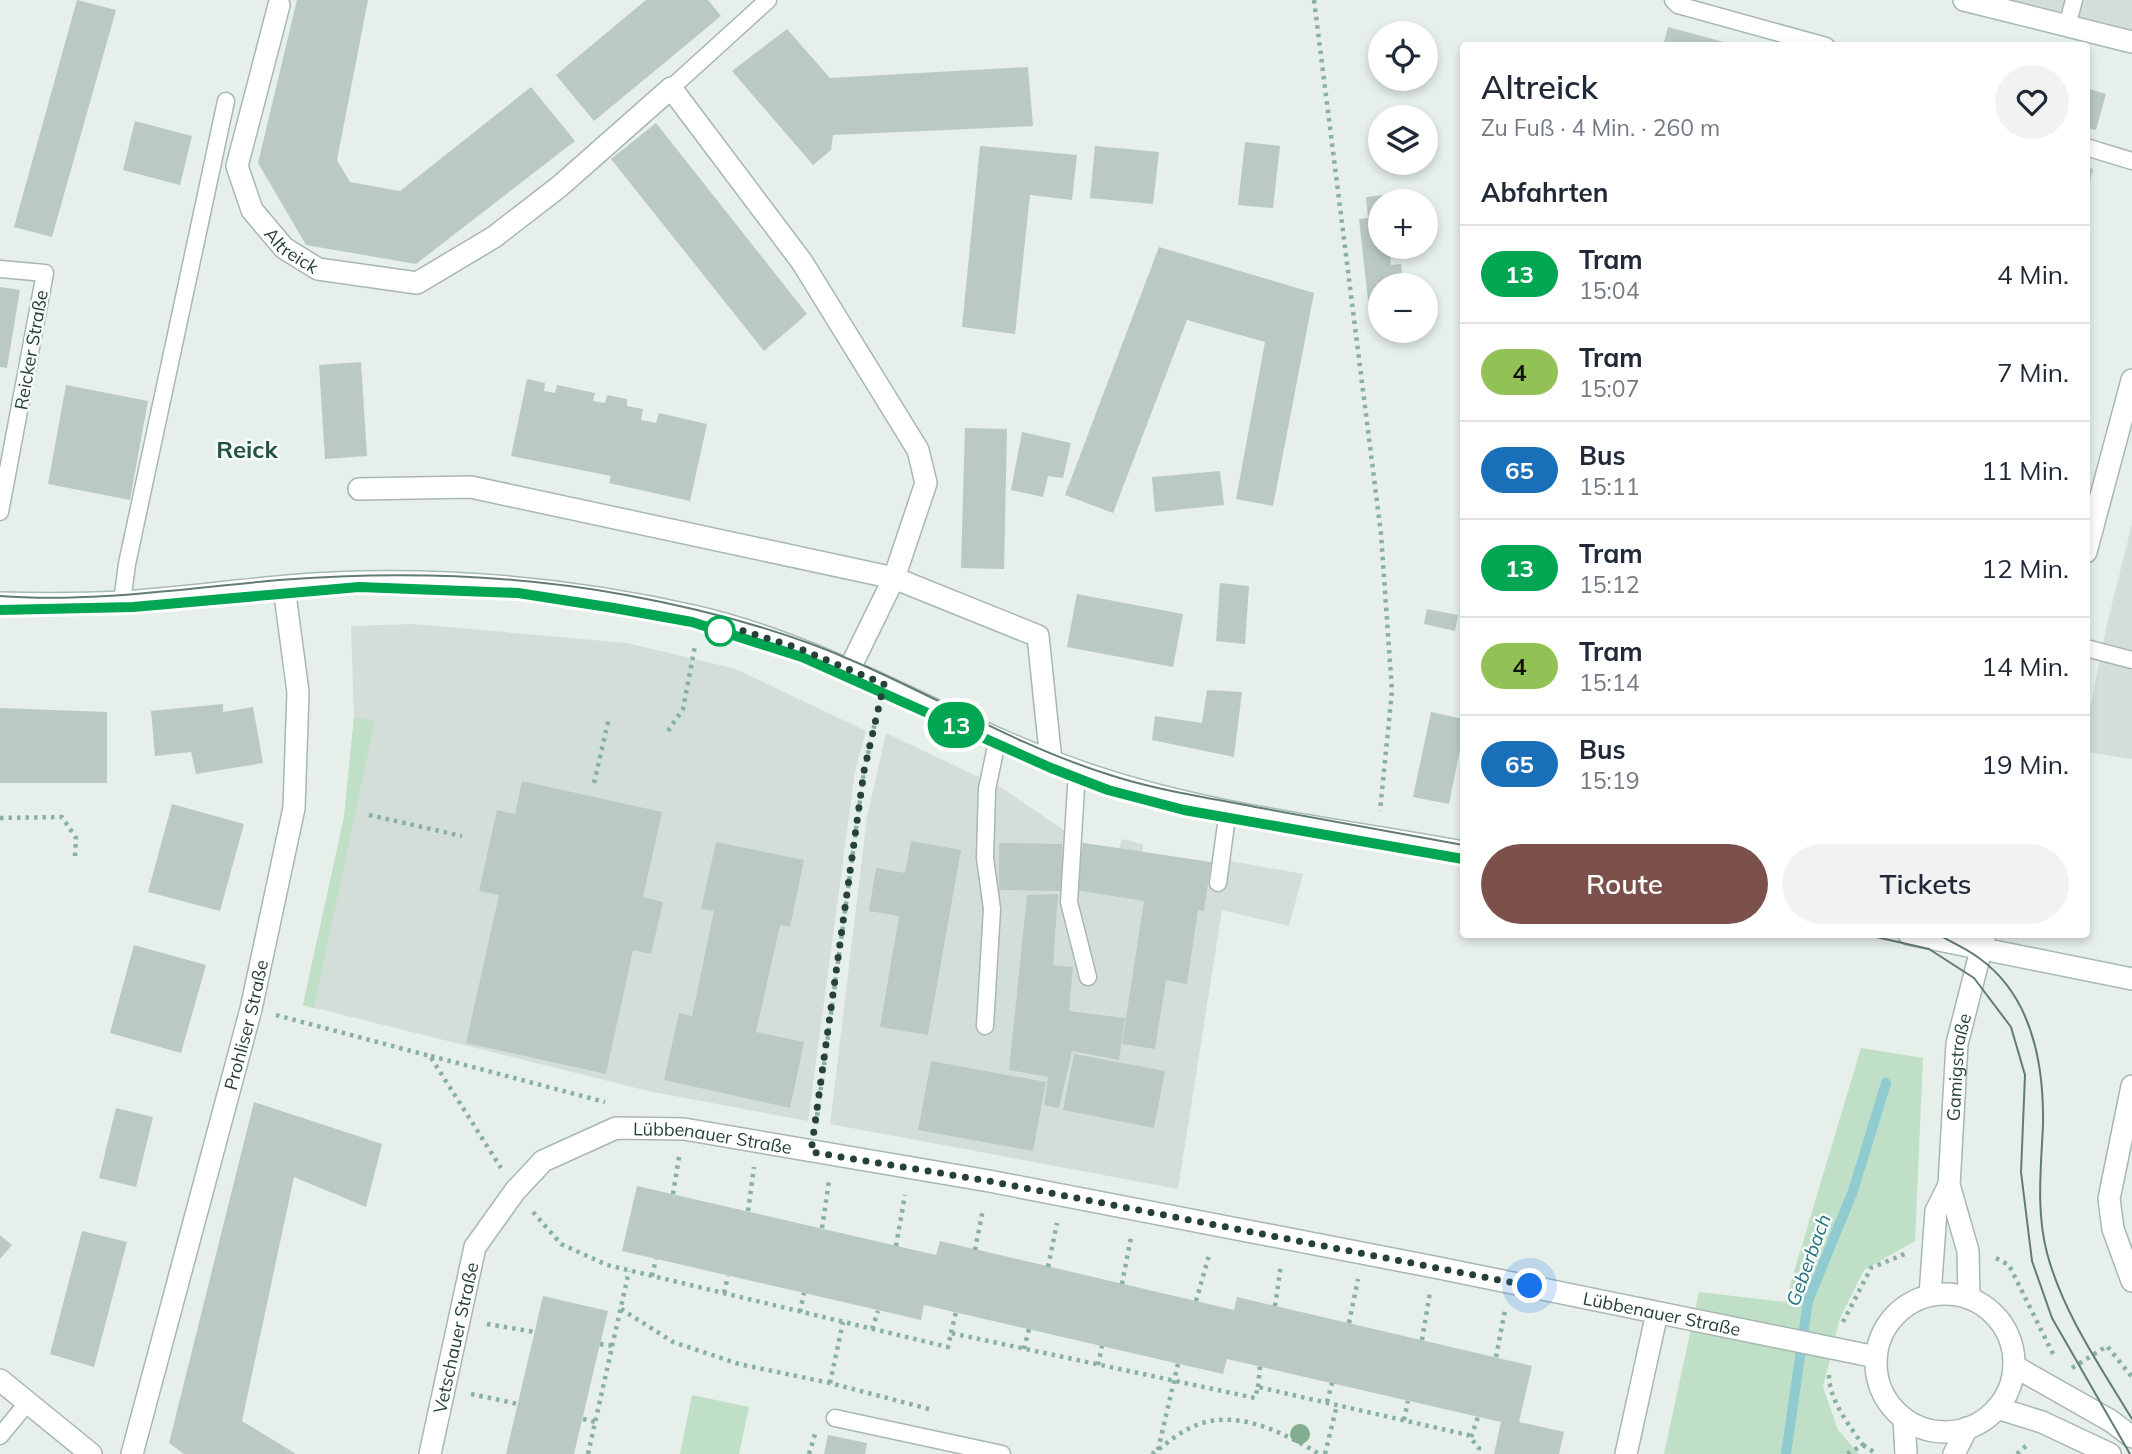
<!DOCTYPE html>
<html lang="de">
<meta charset="utf-8">
<style>
body{margin:0;font-family:Mulish,sans-serif;background:#f2f2f3;color:#1f2937;height:100vh;display:flex;flex-direction:column;font-size:26px;white-space:nowrap}
*{box-sizing:border-box;margin:0}
p{font-size:23px;color:#747a83}
.icon{flex:none;width:38px;height:38px;fill:none;stroke:currentColor;stroke-width:2;stroke-linecap:round;stroke-linejoin:round}
.map{position:relative;flex:1;overflow:hidden}
.details{position:absolute;left:1460px;top:42px;width:630px;height:896px;display:flex;flex-direction:column;background:#fff;border-radius:7px;box-shadow:0 4px 10px #0003}
.details>*{flex:none}
.badge{padding:0 14px;border-radius:23px;font-size:24px;line-height:46px}
.tools{position:absolute;left:1368px;top:21px;display:grid;gap:14px}
.tools a{display:grid;place-items:center;width:70px;height:70px;border-radius:50%;background:#fff;box-shadow:0 4px 10px #0003;font-size:35px}
.you{position:absolute;width:35px;height:35px;margin:-18px;border:5px solid #fff;border-radius:50%;background:#1a73e8;box-shadow:0 0 0 10px #1a73e833}
.map>.badge{position:absolute;translate:-50% -50%;box-shadow:0 0 0 4px #fff}
h2{padding:0 21px;font-size:26px;line-height:63px}
.round{display:grid;place-items:center;flex:none;width:74px;height:74px;border-radius:37px;background:#f2f2f3}
.overview{display:flex;align-items:center;justify-content:space-between;height:119px;padding:0 21px}
h1{font-size:33px;font-weight:600;line-height:52px}
.action{display:flex;gap:14px;margin-top:auto;padding:14px 21px}
.action a{flex:1;height:80px;border-radius:42px;background:#7c504b;color:#fff;font-size:28px;font-weight:600;line-height:80px;text-align:center}
.action a+a{background:#f2f2f3;color:#1f2937}
ul{padding:0;list-style:none}
li{display:flex;align-items:center;gap:21px;height:98px;padding:0 21px;border-top:2px solid #e0e1e3}
li div{flex:1}
li b{display:block;font-size:26px}
li em{font-style:normal}
li .badge{min-width:77px;font-weight:700;text-align:center}
.map>svg:first-child{display:block}
</style>
<div class="map">
<svg width="2132" height="1454" viewBox="0 0 2132 1454">
<rect width="100%" height="100%" fill="#e6efea"/>
<!-- built -->
<path fill="#d4ded9" d="M1964,0h168v42z
M2132,524v235l-46,-7v-24l21,-104z
M413,624l214,19 109,26 130,62 -11,41 -47,349 -160,-30 -345,-86 41,-188 10,-99 -3,-92z
M886,733l114,54 83,56 36,5 3,-9 21,5v8l86,13 1,-4 73,13 -14,52 -67,-16 -44,279 -348,-65 37,-307z"/>
<!-- green -->
<path fill="#c0dfc7" d="M354,718l21,2 -61,288 -11,-3 41,-188z
M1861,1048l62,10 -8,183 -51,29 -24,48 -17,69 15,43 21,24h-195l35,-162 86,10z
M692,1395l57,12 -10,47h-59z"/>
<g fill="none" stroke-linecap="round" stroke-linejoin="round">
<!-- stream -->
<path stroke="#90cbd1" stroke-width="10" d="M1786,1454l22,-153 45,-110 33,-108"/>
</g>
<!-- building -->
<path fill="#bbc9c3" d="M77,0l39,10 -64,227 -38,-10z
M297,0h71l-31,160 13,22 50,9 131,-104 44,54 -159,123 -110,-19 -48,-82z
M646,0h62l13,16 -127,105 -38,-46z
M1668,27l67,18v1h-72z
M787,29l43,49 198,-11 5,59 -200,9 -2,15 -18,15 -81,-94z
M2086,88l20,6 -10,36 -10,-2z
M135,121l57,15 -12,49 -57,-15z
M656,123l151,191 -43,37 -153,-192z
M1245,142l35,4 -7,62 -35,-3z
M980,146l97,9 -5,45 -42,-5 -15,139 -53,-7z
M1095,146l64,6 -6,52 -63,-6z
M2086,167l7,2 -6,23h-1z
M1383,195l-2,52h8l2,18 10,-1 2,21h-22v14l-13,1 -9,-81 9,-1 -2,-21z
M1159,247l155,46 -41,213 -37,-7 29,-157 -78,-22 -74,193 -48,-18z
M0,287l20,3 -13,78 -7,-1z
M361,362l6,94 -42,3 -6,-94z
M527,379l18,4 -1,8 11,2 2,-8 38,8 -2,8 12,2 2,-8 20,4v7l16,3 -2,11 15,3 3,-10 48,11 -17,77 -81,-18 2,-7 -100,-20z
M66,385l82,16 -18,99 -82,-16z
M965,428l42,1 -3,140 -43,-1z
M1022,432l49,11 -8,35 -15,-2 -5,21 -32,-7z
M1220,471l4,34 -69,7 -3,-35z
M1220,583l29,3 -4,58 -29,-3z
M1077,594l106,20 -10,53 -106,-20z
M1427,609l31,6 -3,16 -31,-7z
M1207,690l35,2 -8,65 -82,-17 3,-24 47,7z
M223,704v8l30,-5 10,56 -67,11 -5,-22 -36,4 -4,-45z
M0,708l107,4v71h-107z
M1431,712l32,7v15l-14,70 -36,-7z
M522,781l140,31 -19,85 20,5 -12,52 -18,-4 -27,124 -140,-31 33,-148 -20,-4 18,-81 18,4z
M172,804l72,20 -24,87 -72,-19z
M911,841l50,9 -33,185 -48,-8 19,-111 -30,-5 7,-43 29,5z
M716,842l88,18 -14,67 -10,-2 -24,107 48,10 -14,66 -126,-28 15,-67 13,3 22,-105 -13,-2z
M999,843l63,1v47l-63,-1z
M1083,843l128,19 -7,49 -6,-1 -11,74 -21,-4 -11,69 -33,-5 22,-143 -68,-11z
M1058,894l-5,71 20,2 -4,44 56,7 -6,42 -47,-9 -13,57 -15,-3 4,-28 -39,-7 18,-175z
M134,945l72,20 -25,88 -71,-20z
M1074,1054l91,17 -11,57 -91,-18z
M931,1061l115,21 -13,69 -115,-21z
M254,1102l128,42 -16,63 -72,-30 -52,244 54,33h-112l-15,-11z
M116,1108l37,9 -17,70 -37,-9z
M637,1186l299,69 4,-14 294,69 3,-13 295,69 -13,56 45,10 -5,22h-65l7,-32 -274,-63 -4,15 -299,-69 -3,15 -299,-69z
M82,1231l45,11 -33,125 -44,-13z
M0,1235l12,10 -12,14z
M543,1296l65,15 -8,33 -26,110h-68z
M828,1435l39,8 -2,11h-41z"/>
<g fill="none" stroke-linecap="round" stroke-linejoin="round">
<!-- lane casing -->
<g stroke="#a8b7b1" stroke-width="19">
<path id="lane" d="M1673,0l5,5 148,41
M2067,26l7,-26
M671,88l97,-88
M2086,147l46,14
M0,269l45,4 -45,239
M122,602l5,-38 99,-463
M2086,648l46,12
M1077,771l-8,131 19,75
M1218,883l10,-73
M985,1026l7,-117 -7,-51 2,-69 11,-52
M835,1418l167,36
M0,1436l28,-34"/>
</g>
<!-- street casing -->
<g stroke="#a8b7b1" stroke-width="24">
<g id="street">
<path d="M1964,0l168,42"/>
<path id="s1" d="M279,5l-42,161 15,44 32,38 34,21 99,14 77,-46 66,-51 111,-98 131,174 116,188 8,33 -32,95 -44,90"/>
<path d="M359,489l112,-2 423,91 144,58 13,125"/>
<path d="M2086,552l46,-172"/>
<path d="M2132,1086l-23,113 4,30 19,52"/>
<circle cx="1945" cy="1363" r="69"/>
<path d="M1930,1295l6,-84 13,-26"/>
<path id="s2" d="M1969,1298l-1,-47 -19,-66 8,-141 28,-110"/>
<path d="M2014,1366l97,55 21,16"/>
<path d="M0,1380l91,74"/>
<path d="M1997,1408l45,14 68,32"/>
<path d="M1904,1419l2,35"/>
<path id="s3" d="M132,1454l119,-445 43,-201 4,-116 -14,-105"/>
<path id="s4" d="M430,1454l45,-207 40,-56 28,-30 73,-33 68,1 305,52 445,86 442,90"/>
<path d="M1626,1454l31,-141"/>
<path d="M1954,1454l13,-26"/>
</g>
</g>
<!-- secondary casing -->
<g stroke="#a5bab1" stroke-width="24">
<path id="secondary" d="M0,603c40,1 81,1 121,-1 80,-5 161,-19 241,-20 112,-2 222,9 331,34 137,31 254,109 385,155 123,44 257,57 385,81
M1909,934l223,45"/>
</g>
<!-- path -->
<path stroke="#88b1a2" stroke-width="4.5" stroke-dasharray="3.5 5" stroke-linecap="butt" d="M1314,0l67,534 11,157 -12,120
M668,731l15,-22 12,-63
M594,783l15,-65
M369,815l93,21
M0,818l62,-1 14,21 -1,18
M276,1015l154,41 71,112
M431,1056l174,46
M816,1124l48,-353 13,-57
M673,1194l6,-37
M748,1211l6,-44
M533,1212l28,32 46,21 341,82 3,-14 304,65 3,-11 210,48 11,13 -2,6
M822,1228l7,-47
M896,1246l9,-51
M975,1250l8,-41
M1996,1258l13,7 45,91
M1048,1267l9,-44
M652,1276l4,-17
M1122,1284l9,-47
M724,1293l4,-17
M1196,1301l14,-49
M1275,1306l6,-41
M621,1309l52,33 66,22 91,19 103,27
M800,1312l4,-19
M1843,1322l28,-54 36,-15
M1349,1323l9,-44
M487,1324l48,8
M872,1329l6,-18
M951,1333l5,-21
M1422,1340l8,-48
M600,1344l13,2
M1024,1349l5,-20
M1496,1357l9,-47
M1098,1365l4,-19
M2072,1368l35,-22 25,31
M1829,1375c0,25 20,50 34,70l-16,9
M830,1383l13,-61
M1258,1387l2,-21
M471,1394l47,10
M1327,1402l5,-19
M583,1419l13,3
M1404,1420l4,-19
M1471,1437l7,-20
M1863,1445l14,9
M1158,1450l20,-86
M588,1454l41,-183
M809,1454l7,-23
M1152,1454c13,-9 26,-21 40,-27 42,-20 91,5 127,27
M1325,1454l12,-49
M2017,1454l10,-9"/>
<!-- lane -->
<use href="#lane" stroke="#fff" stroke-width="16"/>
<!-- street -->
<use href="#street" stroke="#fff" stroke-width="21"/>
<!-- secondary -->
<use href="#secondary" stroke="#fff" stroke-width="21"/>
<!-- tram -->
<path stroke="#607c73" stroke-width="2" d="M0,596c93,7 187,-8 279,-16 116,-9 233,-6 347,15 76,14 154,34 225,65 86,37 167,86 256,114 48,16 98,23 148,33 69,12 138,25 208,38
M0,610l133,-3 226,-20 159,6 174,29 110,35 249,111 57,22 76,20 279,49
M1863,934l66,15 45,29 37,49 14,48 -4,97 11,89 20,57 78,136
M1937,934c14,8 29,14 42,24 53,38 65,105 64,167 -2,43 -7,86 4,128 16,60 53,113 85,166"/>
</g>
<!-- trees -->
<circle fill="#82ad90" cx="1300" cy="1434" r="10"/>
<g fill="none" stroke-linecap="round" stroke-linejoin="round">
<!-- line casing -->
<g stroke="#fff" stroke-width="16">
<path id="line" d="M0,610l133,-3 226,-20 159,6 96,15 78,14 110,35 249,111 57,22 76,20 279,49"/>
</g>
<!-- line -->
<use href="#line" stroke="#00a651" stroke-width="10"/>
<!-- walk -->
<path stroke="#254138" stroke-width="7" stroke-dasharray="0 12.6" d="M720,631l8,-5 70,22 86,36 -20,87 -53,381 178,29 541,105"/>
</g>
<!-- markers -->
<circle fill="#fff" stroke="#00a651" stroke-width="3.5" cx="720" cy="631" r="14"/>
<g text-anchor="middle" dominant-baseline="central" stroke-width="5" stroke-linejoin="round" paint-order="stroke">
<!-- street labels -->
<g font-size="18" fill="#254138" stroke="#f7fbf9">
<text stroke="none"><textPath href="#s1" startOffset="270">Altreick</textPath></text>
<text transform="translate(31 350) rotate(-80)">Reicker Straße</text>
<text stroke="none"><textPath href="#s3" startOffset="444">Prohliser Straße</textPath></text>
<text stroke="none"><textPath href="#s2" startOffset="234">Gamigstraße</textPath></text>
<text stroke="none"><textPath href="#s4" startOffset="499">Lübbenauer Straße</textPath></text>
<text stroke="none"><textPath href="#s4" startOffset="1465">Lübbenauer Straße</textPath></text>
<text stroke="none"><textPath href="#s4" startOffset="119">Vetschauer Straße</textPath></text>
</g>
<!-- water labels -->
<g font-size="19" font-style="italic" fill="#20727c" stroke="#f7fbf9">
<text transform="translate(1808 1260) rotate(-70)">Geberbach</text>
</g>
<!-- district labels -->
<g font-size="24" font-weight="bold" fill="#215344" stroke="#f7fbf9">
<text x="247" y="449">Reick</text>
</g>
</g>
</svg>
<div class="tools">
<a><svg class="icon" aria-label="locate" viewBox="0 0 24 24"><circle cx="12" cy="12" r="6"/><path d="M12 2v4M12 18v4M2 12h4M18 12h4"/></svg></a>
<a><svg class="icon" aria-label="layers" viewBox="0 0 24 24"><path d="M12 4l9 5-9 5-9-5zM3 14l9 5 9-5"/></svg></a>
<a>+</a>
<a>−</a>
</div>
<div class="you" style="left:1530px;top:1286px"></div>
<b class="badge" style="left:956px;top:725px;background:#00a651;color:#fff">13</b>
<section class="details">
<div class="overview"><div><h1>Altreick</h1><p>Zu Fuß · 4 Min. · 260 m</p></div><a class="round"><svg class="icon" aria-label="heart" viewBox="0 0 24 24"><path d="M12 20l-8-8c-3-5 5-10 8-4 3-6 11-1 8 4z"/></svg></a></div>
<h2>Abfahrten</h2>
<ul>
<li><span class="badge" style="background:#00a651;color:#fff">13</span><div><b>Tram</b><p>15:04</p></div><em>4 Min.</em></li>
<li><span class="badge" style="background:#92c255;color:#111">4</span><div><b>Tram</b><p>15:07</p></div><em>7 Min.</em></li>
<li><span class="badge" style="background:#1a70b8;color:#fff">65</span><div><b>Bus</b><p>15:11</p></div><em>11 Min.</em></li>
<li><span class="badge" style="background:#00a651;color:#fff">13</span><div><b>Tram</b><p>15:12</p></div><em>12 Min.</em></li>
<li><span class="badge" style="background:#92c255;color:#111">4</span><div><b>Tram</b><p>15:14</p></div><em>14 Min.</em></li>
<li><span class="badge" style="background:#1a70b8;color:#fff">65</span><div><b>Bus</b><p>15:19</p></div><em>19 Min.</em></li>
</ul>
<div class="action"><a>Route</a><a>Tickets</a></div>
</section>
</div>
